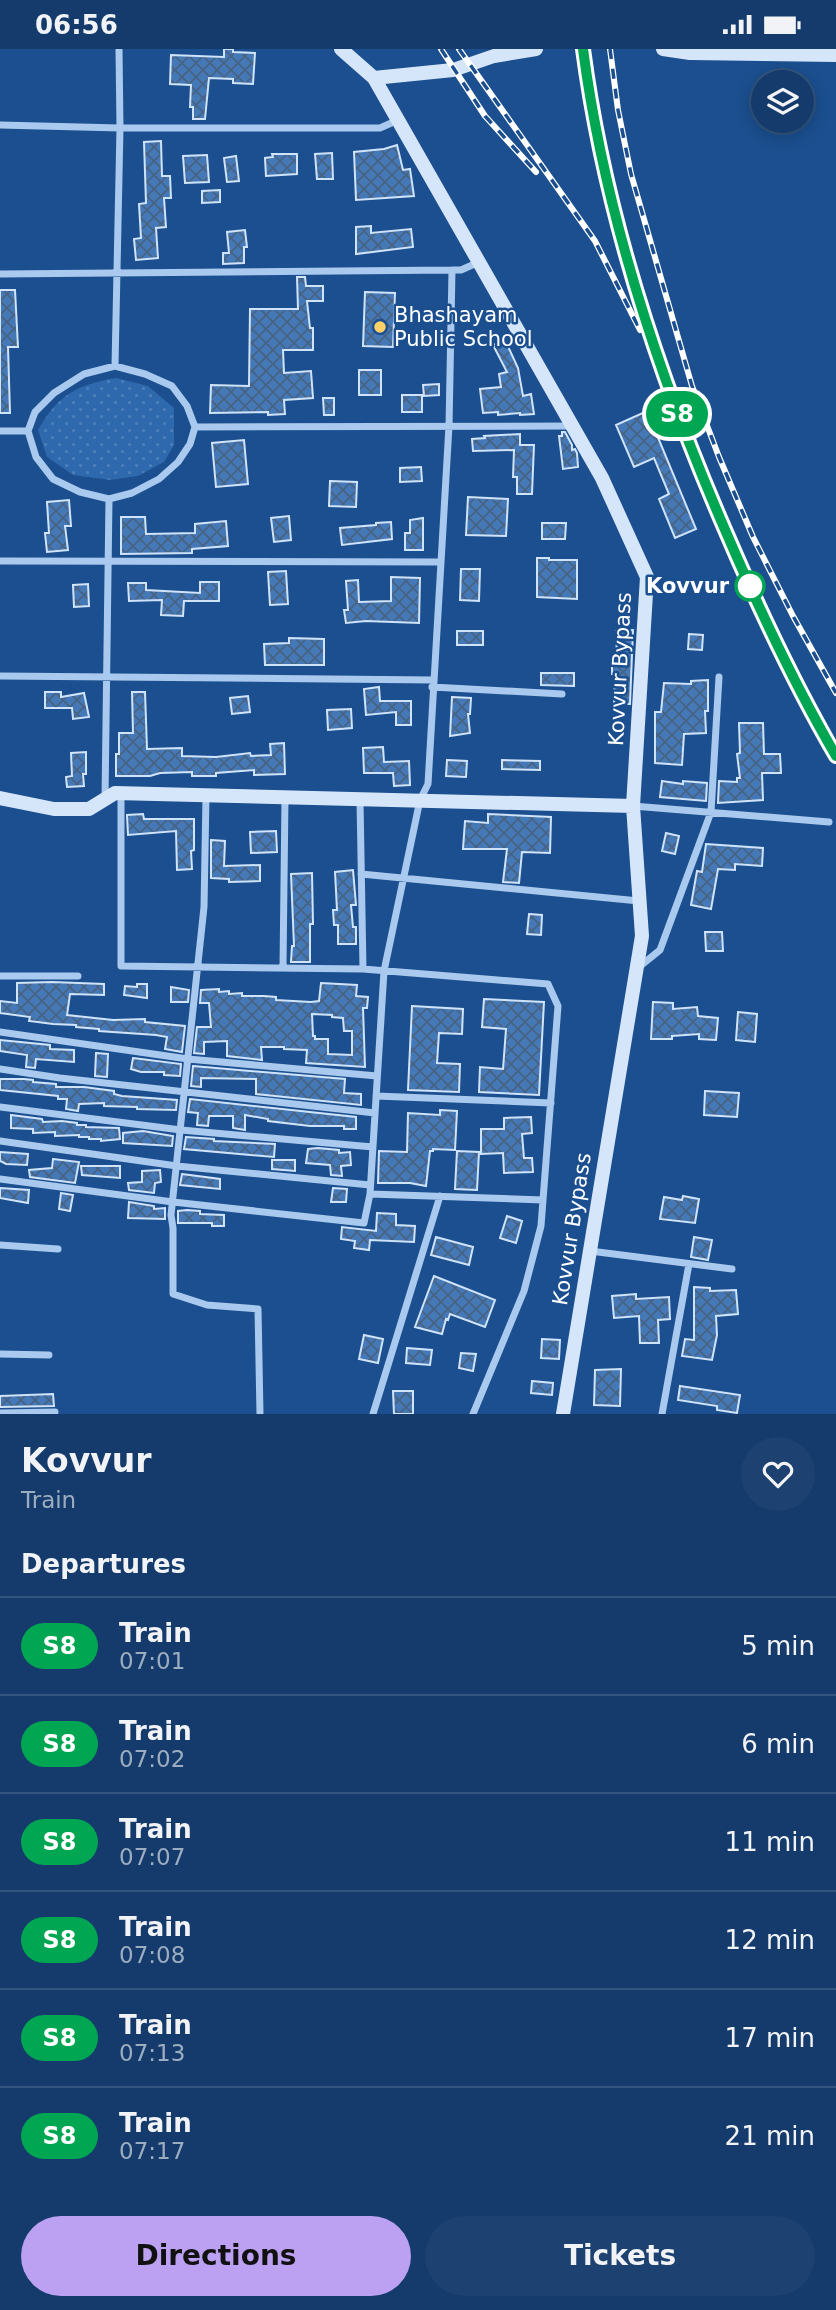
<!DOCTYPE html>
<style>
body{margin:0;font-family:"DejaVu Sans",sans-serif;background:#1d4271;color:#f1f3f6;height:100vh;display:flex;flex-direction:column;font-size:26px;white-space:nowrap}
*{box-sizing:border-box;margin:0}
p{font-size:23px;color:#9dadc1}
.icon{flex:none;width:38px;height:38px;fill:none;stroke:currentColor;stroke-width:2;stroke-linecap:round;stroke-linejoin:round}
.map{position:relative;height:1365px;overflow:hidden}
.details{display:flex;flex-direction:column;background:#143b6b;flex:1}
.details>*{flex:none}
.badge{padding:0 14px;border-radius:23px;font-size:24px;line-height:46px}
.tools{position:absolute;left:751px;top:21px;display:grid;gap:14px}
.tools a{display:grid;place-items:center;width:63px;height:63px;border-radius:50%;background:#143b6b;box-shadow:0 4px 18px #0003,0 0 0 2px #33557e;font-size:35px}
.map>.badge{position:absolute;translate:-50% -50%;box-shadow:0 0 0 4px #fff}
h2{padding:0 21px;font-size:26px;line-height:63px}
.round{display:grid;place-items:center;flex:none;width:74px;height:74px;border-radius:37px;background:#1d4271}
.summary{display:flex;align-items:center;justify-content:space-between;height:119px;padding:0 21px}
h1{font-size:33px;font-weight:700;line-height:52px}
.action{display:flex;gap:14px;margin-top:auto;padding:14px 21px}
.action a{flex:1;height:80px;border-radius:42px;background:#bca0f2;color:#111;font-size:28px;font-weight:700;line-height:80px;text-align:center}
.action a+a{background:#1d4271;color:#f1f3f6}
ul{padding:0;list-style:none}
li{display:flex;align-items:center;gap:21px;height:98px;padding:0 21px;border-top:2px solid #33557e}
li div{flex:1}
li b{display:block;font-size:26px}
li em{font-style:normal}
li .badge{min-width:77px;font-weight:700;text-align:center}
.status{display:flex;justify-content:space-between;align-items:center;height:49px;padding:0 35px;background:#143b6b;direction:ltr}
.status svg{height:19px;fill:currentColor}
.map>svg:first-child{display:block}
</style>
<div class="status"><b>06:56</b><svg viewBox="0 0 49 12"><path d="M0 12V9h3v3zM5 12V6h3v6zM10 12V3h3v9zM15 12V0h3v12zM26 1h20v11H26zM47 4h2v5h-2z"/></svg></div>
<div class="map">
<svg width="836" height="1365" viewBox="0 0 836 1365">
<defs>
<pattern id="park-dots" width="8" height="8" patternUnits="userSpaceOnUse" patternTransform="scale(1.75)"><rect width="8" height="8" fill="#2e69ad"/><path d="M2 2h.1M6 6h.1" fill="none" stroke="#4d80b9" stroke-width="1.8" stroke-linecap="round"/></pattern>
<pattern id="building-cross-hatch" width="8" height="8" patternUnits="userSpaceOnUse" patternTransform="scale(1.75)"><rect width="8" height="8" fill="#4478b7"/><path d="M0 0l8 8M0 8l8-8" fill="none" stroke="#486282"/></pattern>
</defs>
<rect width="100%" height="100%" fill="#1b4f8f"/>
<!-- park -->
<path fill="url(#park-dots)" d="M116,329l32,8 26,22v37l-10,17 -26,14 -28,4 -37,-5 -26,-18 -9,-27c20,-35 38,-45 78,-52z"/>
<!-- building -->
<path fill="url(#building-cross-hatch)" stroke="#cfe3fa" stroke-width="2" fill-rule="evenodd" d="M224,0h9v3l22,1 -2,31 -20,-1v-4l-24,-1 -4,41h-12v-12h-3l1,-22 -21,-1 1,-29 53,2z
M161,92l1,35h8l1,22h-7l2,29 -10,1 2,30 -22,2 -2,-21 7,-1 -2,-34 7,-1 -2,-61z
M397,96l6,25 7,-1 4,27 -58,4 -2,-48 30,-3z
M332,104l1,26h-16l-2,-25z
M272,105h25v20l-31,2 -1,-18 8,-1z
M207,106l2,27 -24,1 -2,-27z
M236,107l3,25 -12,1 -3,-24z
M220,141v12l-18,1v-12z
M371,177v7l40,-4 2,18 -57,7v-27z
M245,181l2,17h-3v16l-21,1v-11h6l-2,-21z
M297,228h8l1,9h17v15h-16l3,27h3v22h-30l1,23 27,-2 2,27 -29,2 1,14 -17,1v-3l-58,1 1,-28 38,1 1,-77h48z
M0,241h15l3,57h-10l2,66h-10z
M365,243l30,1 -2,54 -30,-1z
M505,291l13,28 5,28 8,-2 3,20 -14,1v-2l-22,2v-3l-15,1 -3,-24 21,-2 -2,-13 8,-2 -14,-27z
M359,321h22v25h-22z
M439,335v11l-15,1 -1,-11z
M402,346h20v17h-20z
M323,349h11v17h-10z
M647,362l49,118 -21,9 -16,-39 10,-5 -15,-36 -20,9 -18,-42z
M562,383h3l7,13v5l3,-1 2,4 1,14 -15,2 -4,-33h3z
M520,385v11h14l-2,49h-15v-17h-4l1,-27 -41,1 -1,-12 13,-1 -1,-2z
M244,391l4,44 -32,3 -4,-44z
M421,418l1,14 -22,1v-14z
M330,432l27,1 -1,25 -27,-1z
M468,448l40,2 -2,37 -40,-1z
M69,451l2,26h-6l3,24 -21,2 -2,-19h4l-2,-31z
M289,467l2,24 -17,2 -3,-24z
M121,468h24l1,17 49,-1v-9l31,-3 2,25 -36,3v4l-71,1z
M423,469v32h-18v-17h5v-13z
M391,473l1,17 -50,6 -2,-17 36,-3v-2z
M542,474h24l-1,16h-23z
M537,509h12v2h28v39l-40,-2z
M461,520h19l-1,32 -19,-1z
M286,522l2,33 -18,1 -2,-33z
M391,528l29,1 -1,45 -53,-2 -20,2 -2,-13h4l-2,-29 12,-1 1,22 32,-1z
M200,533h19v19h-35l-1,15 -22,-1 1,-15 -33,1 -1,-18h18v7l54,3z
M88,535l1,22 -15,1 -1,-22z
M633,581l-3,74h-16l1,-30h-3v-16h5l-1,-27z
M457,582h26v14h-26z
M689,585l14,1 -1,15 -14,-1z
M289,589l35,1v26h-59l-1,-21 25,-1z
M541,624h33v13l-33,-1z
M708,631v31h-3l1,22 -22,1 -2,31 -27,-2v-51h6l3,-29 27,1v-3z
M379,638l1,14h31v24h-15v-13l-30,3 -2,-26z
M45,643h16v5l23,-4 5,24 -16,2 -1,-11h-27z
M132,643h13l2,57 35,-1v8l34,1 34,-4 1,3 20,-1 -1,-11 14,-1 1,31 -31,1v-5l-38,3v3h-24v-4l-32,1 -10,3h-34v-22h3v-21h14z
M248,647l2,16 -18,2 -2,-16z
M452,648l19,1 -1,16h-2l2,19 -20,3z
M351,660l1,19 -24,2 -1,-20z
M739,674h24l1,31h16l1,19h-19l1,27 -45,3 1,-22 18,1v-4h3l-3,-24 3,-1z
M383,698l1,15 25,-1 1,24 -16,1 -1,-13h-29l-1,-25z
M86,703v22h-3l1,12 -17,1 -1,-10 6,-1 -1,-23z
M447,711l20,1 -1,16 -20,-1z
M502,711l38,1v9l-38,-1z
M662,732l21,3v-3l24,2 -1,18 -46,-4z
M143,765l1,5h50v31l-3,1 1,18 -15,1 -1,-39 -48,4 -1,-20z
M488,765l63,3 -1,36 -28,-1 -3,31 -16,-1 4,-33h-44l2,-28 23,2z
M276,782l1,21 -26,1 -1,-21z
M666,784l13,3 -4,18 -13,-3z
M211,791l14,1 -1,25 36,-1v16l-31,1v-3l-18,-1z
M706,795l57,4 -1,18 -27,-2v6l-17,-1 -7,40 -20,-4 6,-34 5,1z
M353,821l3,35h-5l2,22h3v17h-18v-19h-4l-1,-15h4l-2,-38z
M312,824l1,51h-3v38h-19l1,-16h2l-3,-72z
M529,865l13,1 -1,20 -14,-1z
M705,883h17l1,19h-17z
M52,933l52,2v11l-34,-1 -3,21 46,5 32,-1v3l40,4 -3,26 -17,-3 2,-12 -11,-2 -57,-4v-2l-23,-2v-2l-23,-1 -24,-3 1,-4 -30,-4v-12l17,2v-20z
M321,934l36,2 -1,11 12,1 -1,11h-4l2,59 -59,-4 1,-13 -23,-1v-2h-23l1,13 -35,-4v-15l-23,1v12l-10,-1 3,-26h14l-2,-24h-9l1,-13 18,-1v3l10,-1v3l13,-1v3h22l12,1v3l35,2 8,-1zM312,965l20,1v2l11,1 1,13h8v24l-24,-1v-15h-13v-3h-2z
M137,935h10v14l-23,-3 1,-9 12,1z
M171,938l18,3 -1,12h-17z
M484,950l60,3 -5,93 -60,-3 1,-25 23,2 3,-40 -24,-2z
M653,953l20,1v6l24,-2 1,9 20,2 -2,22 -17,-1v-5l-27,2v3h-21z
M412,957l51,3 -1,25 -23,-1 -2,30 23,1 -1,28 -51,-2z
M738,963l19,2 -2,28 -19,-2z
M0,991l50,5v4l24,1v12l-38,-3 -1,9 -9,-1 1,-12 -27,-4z
M96,1004l12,1 -1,23 -12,-1z
M133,1009l48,6 -1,12 -16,-1v-3h-23l-10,-3z
M193,1017l152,13 -1,14 17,1v11l-105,-11v-15l-55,-1v9l-10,-1z
M0,1030h24l9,1v2l23,2v3h28l30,4v3l8,2 55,4 -1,10 -39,-1v-2l-33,-1v-3l-25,1 -1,7 -12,-2 1,-10h-9v-3l-58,-6z
M705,1042l34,2 -2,24 -33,-2z
M190,1050l166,18v12h-12v-3h-34l-42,-5v-2l-23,-4v15l-12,-2v-12h-24l-1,10 -11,-1 1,-12 -10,-1z
M440,1061l17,1 -2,39 -22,-1v2h-3l-4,35 -16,-3h-32l1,-32 28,1 1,-39 32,2z
M11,1066l31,4 1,3 19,-1 15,2v2h9v2l33,1 1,11 -19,2v-2h-12v-2h-10v-2l-24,1v-4l-22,1v-4l-22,-1z
M531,1068l1,16 -10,1 2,24h8l1,14 -29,1 -1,-20 -22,1v-25h23v-11z
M143,1082l30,5 -1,10 -49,-3v-10z
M186,1088l28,2v2l61,3 -1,13 -90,-8z
M318,1099l21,2v3l11,-1 1,13 -10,1 1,10 -11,-1 -1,-10 -24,-2 2,-14z
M457,1102l22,1 -2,38 -22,-1z
M0,1103l28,2 -1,11 -21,-1 -6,-3z
M53,1110l26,3 -4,21 -45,-6 -1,-7 23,-2z
M272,1111h23v11l-23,-2z
M81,1117h39v12l-38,-3z
M160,1121l1,12 -6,1 -1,10 -25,-3 -1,-7 14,-1v-11z
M182,1125l38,5v10l-40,-4z
M0,1139l29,2 -1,13 -28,-5z
M333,1139l14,1 -1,13h-15z
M61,1144l12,2 -3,16 -11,-2z
M683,1147l16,3 -4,24 -35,-4 4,-22 18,3z
M129,1153l25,4v3l11,-1v11l-37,-1z
M187,1161l13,1v3l24,1v11h-12v-3h-34v-12z
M377,1164l19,1v11l19,1 -1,16 -44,-2 -1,10 -15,-2 1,-7 -14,-2 1,-12 34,4z
M507,1167l15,5 -6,22 -16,-5z
M436,1188l37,10 -4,18 -38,-10z
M694,1188l18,3 -4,20 -17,-3z
M434,1227l61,24 -10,27 -35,-13 -2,6 -2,-1 -4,15 -27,-7z
M694,1238l16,1v3l26,-1 2,24 -22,2 1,19 -5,25 -30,-4 3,-17 9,1z
M636,1245v5l33,-2 1,22 -12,1 1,23h-19l-1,-27 -25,2 -2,-22z
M364,1286l19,4 -5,24 -19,-4z
M542,1290l18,1 -1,19 -18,-1z
M407,1299l25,2 -2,15 -24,-2z
M461,1304l15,1 -3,17 -14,-3z
M621,1320l-1,37 -26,-1 1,-35z
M532,1332l21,2 -1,12 -21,-2z
M680,1337l60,9 -3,18 -20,-3v-4l-39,-6z
M393,1342h20v23h-19z
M53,1345l1,12 -54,1v-11z"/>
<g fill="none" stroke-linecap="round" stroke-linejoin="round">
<!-- street -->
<path stroke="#a9c9ee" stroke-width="7" d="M0,76l120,3h260l18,-8
M0,225l452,-4h9l18,-8
M115,317l30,8 27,12 15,20 8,21 -5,17 -12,18 -19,17 -27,14 -23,6 -29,-7 -27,-13 -17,-22 -8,-26 7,-19 19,-19 30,-19z
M115,317l5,-238 -1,-79
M195,378l377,-1
M0,382h28
M0,512l440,1
M0,627l433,4
M432,638l130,7
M121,745v172l242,3 185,15 10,22 -17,220 -17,65 -51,123
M206,747l-2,111 -33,308 2,13v66l34,11 51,4 2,105
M105,750l4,-300
M360,751l3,169
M633,757l196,16
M361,825l278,27
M283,918l2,-169
M639,918l21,-17 51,-138 8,-135
M0,927h78
M0,983l188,27 189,17
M0,1020l60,9 315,35
M376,1047l175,7
M0,1058l181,23 192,17
M0,1092l177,25 193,19
M0,1130l173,23 191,21 6,-29 14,-223 36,-171 8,-16 21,-358 3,-156
M370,1145l173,6
M0,1196l58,4
M590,1202l142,18
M0,1305l49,1
M0,1364l55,-1
M373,1365l67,-218
M662,1365l27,-150"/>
<!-- secondary -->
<path stroke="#d6e6fa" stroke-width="14" d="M341,0l33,29 228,400 45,99 -14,229 9,130 -79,478
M663,0l27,4 146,2
M374,29l79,-8 41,-14 42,-7
M0,749l54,11h35l26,-16 518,13"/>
<!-- rail casing -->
<g stroke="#fff" stroke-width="6">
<path id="rail" d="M441,0l44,67 51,56
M459,0l136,192 45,89
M583,0c11,84 32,167 56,249 49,159 114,314 197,458
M610,0l8,61 13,64 61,212 27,71 34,80 40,79 43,77"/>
</g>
<!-- rail -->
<use href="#rail" stroke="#1b4f8f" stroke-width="3.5" stroke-dasharray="10" stroke-linecap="butt"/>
</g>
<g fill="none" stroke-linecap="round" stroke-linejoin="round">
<!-- line casing -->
<g stroke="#fff" stroke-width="16">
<path id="line" d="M583,0c22,167 76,329 143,483 33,77 68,152 110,224"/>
</g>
<!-- line -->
<use href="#line" stroke="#00a651" stroke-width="10"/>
</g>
<!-- markers -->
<circle fill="#ffd166" stroke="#1b4f8f" stroke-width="2.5" cx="380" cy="278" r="7"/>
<circle fill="#fff" stroke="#00a651" stroke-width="3.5" cx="750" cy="537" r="14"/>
<g text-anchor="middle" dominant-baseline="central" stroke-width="5" stroke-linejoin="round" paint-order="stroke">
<!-- poi labels -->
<g font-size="21" fill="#fff" stroke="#1b4f8f" text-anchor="start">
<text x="394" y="266">Bhashayam<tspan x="394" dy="24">Public School</tspan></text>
</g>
<!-- stop labels -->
<g font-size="21" font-weight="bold" fill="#fff" stroke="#1b4f8f" text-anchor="end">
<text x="729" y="537">Kovvur</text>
</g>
<!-- street labels -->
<g font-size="21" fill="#fff" stroke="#1b4f8f">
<text transform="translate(620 620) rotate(-87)">Kovvur Bypass</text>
<text transform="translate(572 1180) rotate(-81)">Kovvur Bypass</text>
</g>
</g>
</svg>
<div class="tools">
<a><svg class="icon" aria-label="layers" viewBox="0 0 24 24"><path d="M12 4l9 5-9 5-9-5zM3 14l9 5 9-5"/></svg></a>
</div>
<b class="badge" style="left:677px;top:365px;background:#00a651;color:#fff">S8</b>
</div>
<section class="details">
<div class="summary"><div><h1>Kovvur</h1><p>Train</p></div><a class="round"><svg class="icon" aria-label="heart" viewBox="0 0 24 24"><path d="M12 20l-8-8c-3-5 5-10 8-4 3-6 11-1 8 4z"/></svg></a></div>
<h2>Departures</h2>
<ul>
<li><span class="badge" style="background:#00a651;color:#fff">S8</span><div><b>Train</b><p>07:01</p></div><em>5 min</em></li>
<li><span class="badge" style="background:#00a651;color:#fff">S8</span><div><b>Train</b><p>07:02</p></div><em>6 min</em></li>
<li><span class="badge" style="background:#00a651;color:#fff">S8</span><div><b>Train</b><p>07:07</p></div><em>11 min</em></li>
<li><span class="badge" style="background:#00a651;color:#fff">S8</span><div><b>Train</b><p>07:08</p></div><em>12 min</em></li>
<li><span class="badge" style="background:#00a651;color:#fff">S8</span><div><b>Train</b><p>07:13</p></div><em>17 min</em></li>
<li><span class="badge" style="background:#00a651;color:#fff">S8</span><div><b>Train</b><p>07:17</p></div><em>21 min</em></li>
</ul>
<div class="action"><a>Directions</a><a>Tickets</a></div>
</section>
